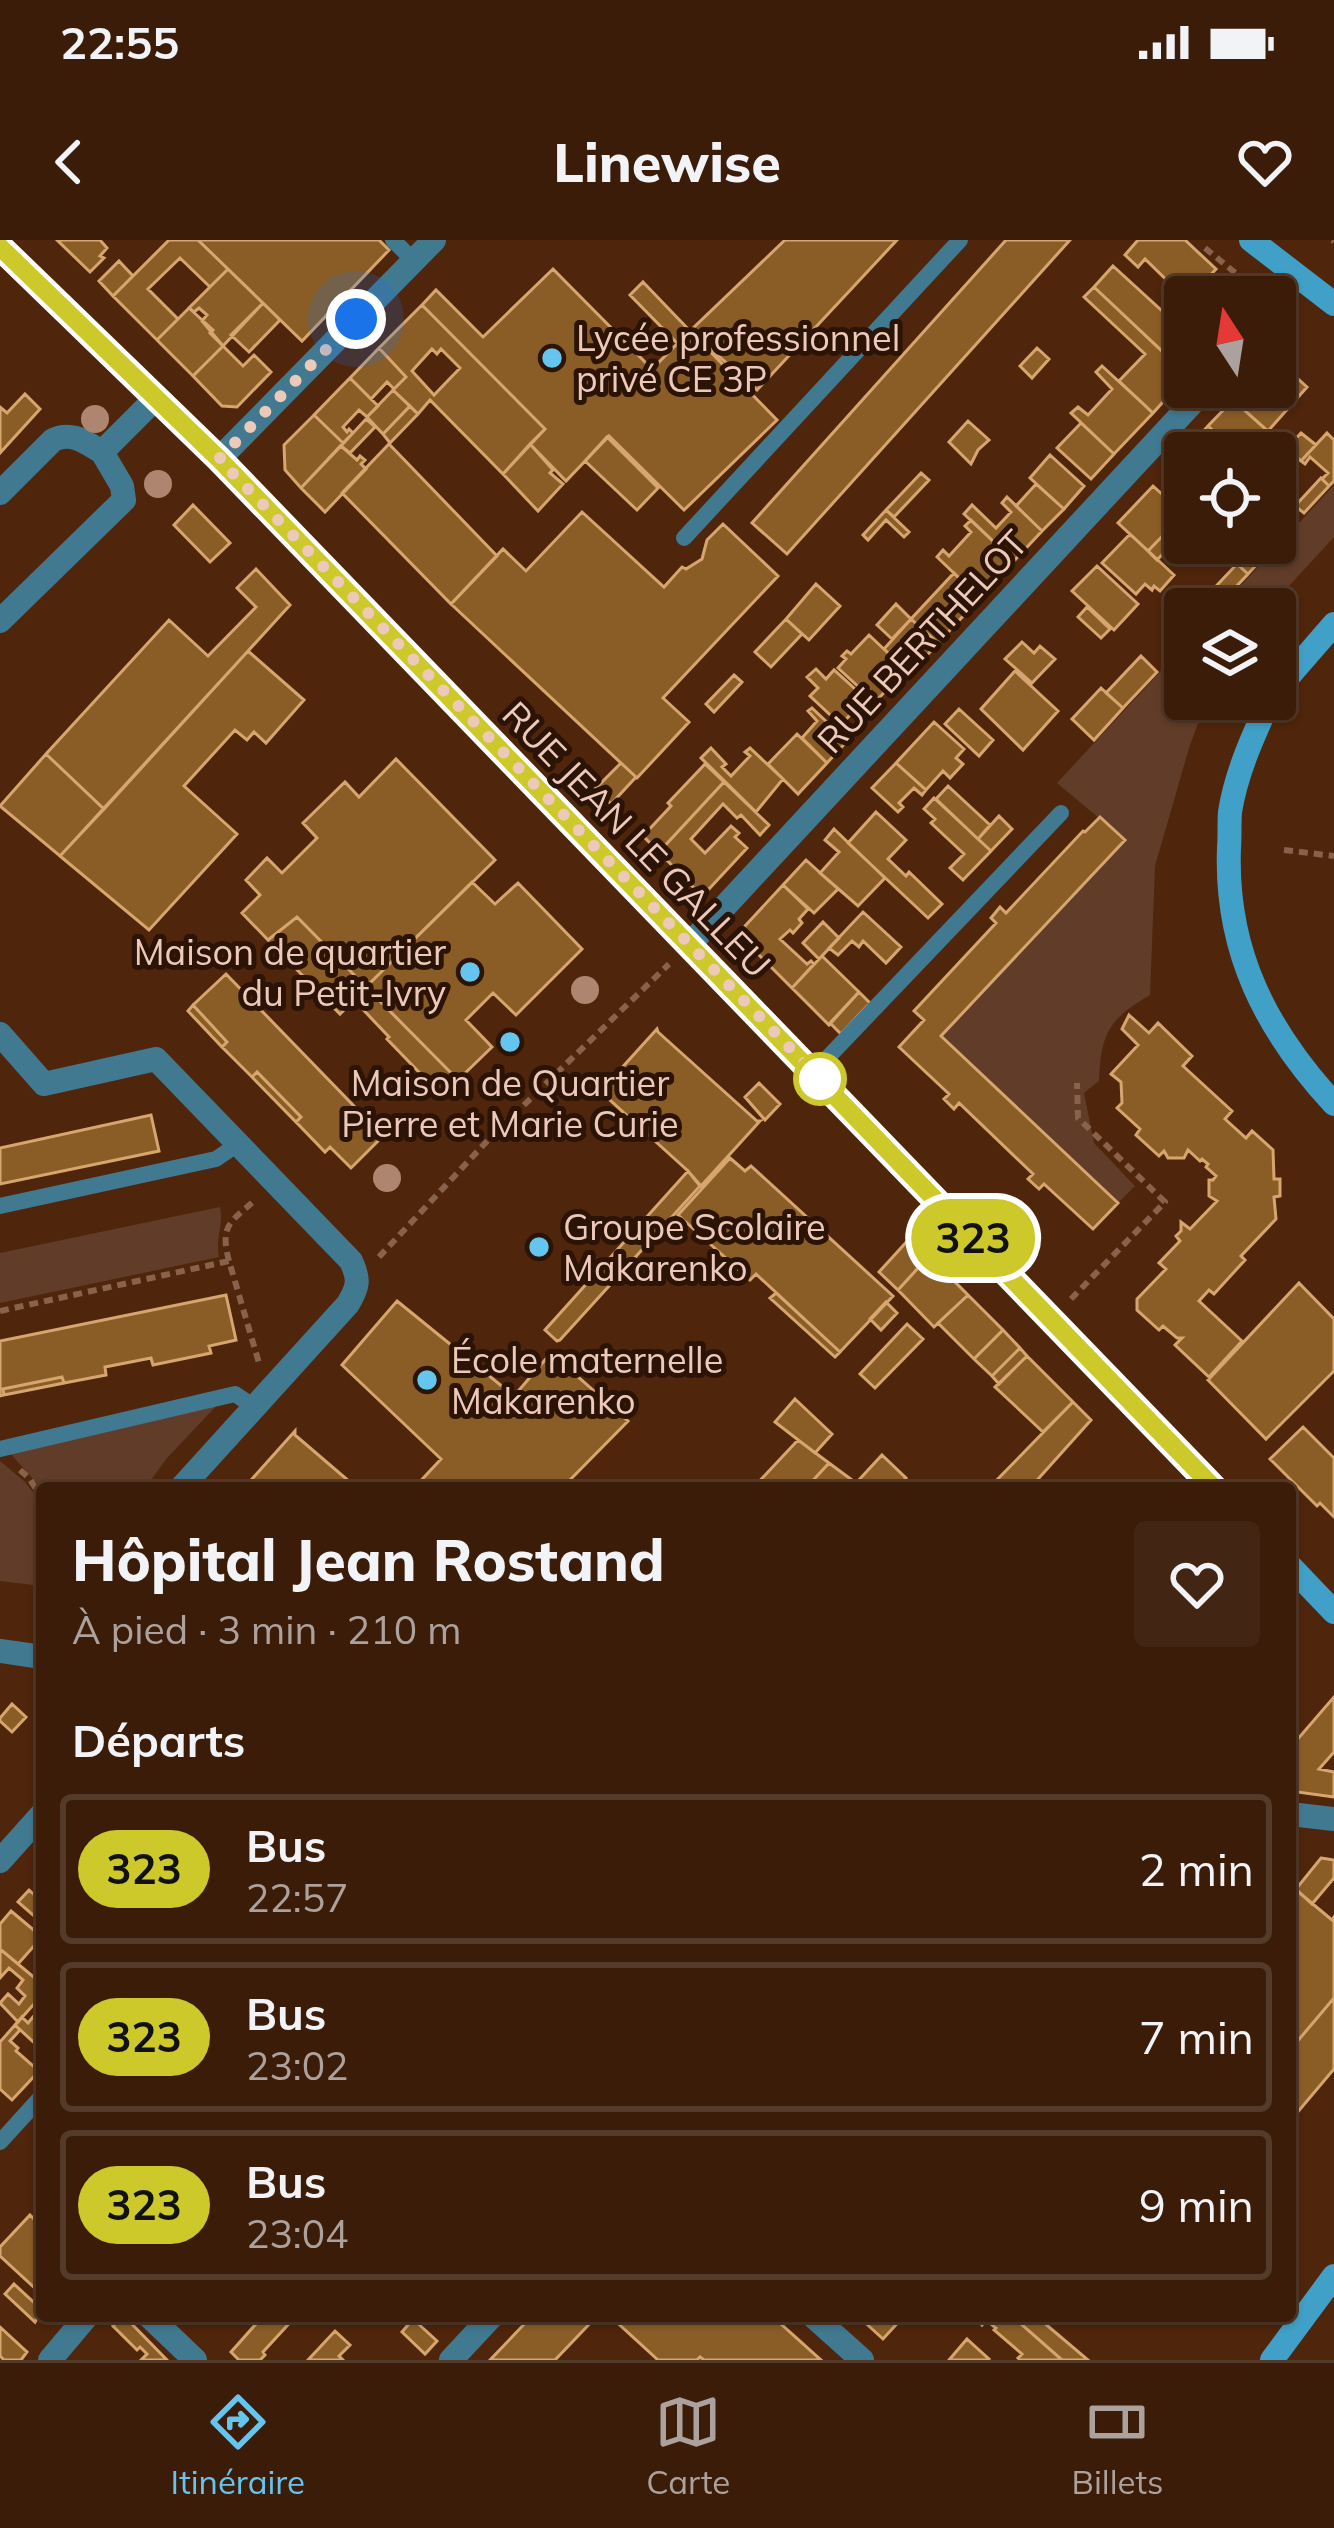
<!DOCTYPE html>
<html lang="fr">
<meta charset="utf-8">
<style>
body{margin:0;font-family:Mulish,sans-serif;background:#422512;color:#f1f3f6;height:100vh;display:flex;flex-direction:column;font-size:45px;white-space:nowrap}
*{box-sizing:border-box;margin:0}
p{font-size:39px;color:#aca19c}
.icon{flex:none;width:66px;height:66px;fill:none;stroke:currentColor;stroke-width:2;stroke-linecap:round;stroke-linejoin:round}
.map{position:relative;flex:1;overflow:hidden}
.details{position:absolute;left:36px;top:1242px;width:1260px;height:840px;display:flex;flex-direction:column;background:#3b1c08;border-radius:12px;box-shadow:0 3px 9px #0004,0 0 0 3px #543a29}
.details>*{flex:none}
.badge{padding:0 24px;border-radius:39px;font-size:42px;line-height:78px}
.needle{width:78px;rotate:348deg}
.controls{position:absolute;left:1164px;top:36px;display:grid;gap:24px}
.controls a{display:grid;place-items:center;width:132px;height:132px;border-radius:12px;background:#3b1c08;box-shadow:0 3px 9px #0004,0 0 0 3px #543a29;font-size:60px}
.you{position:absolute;width:60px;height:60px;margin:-30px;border:9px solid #fff;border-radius:50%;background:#1a73e8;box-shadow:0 0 0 18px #1a73e833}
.map>.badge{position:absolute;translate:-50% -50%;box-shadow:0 0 0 6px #fff}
h2{padding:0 36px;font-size:45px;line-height:108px}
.round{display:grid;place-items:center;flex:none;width:126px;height:126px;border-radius:12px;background:#422512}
.overview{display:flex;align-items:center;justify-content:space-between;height:204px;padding:0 36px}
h1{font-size:57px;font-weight:800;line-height:90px}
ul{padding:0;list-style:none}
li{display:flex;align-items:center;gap:36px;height:150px;margin:0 24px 18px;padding:0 12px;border:6px solid #543a29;border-radius:12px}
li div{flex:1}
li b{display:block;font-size:45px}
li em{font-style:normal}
li .badge{min-width:132px;font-weight:700;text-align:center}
.status{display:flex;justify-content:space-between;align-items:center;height:84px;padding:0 60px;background:#3b1c08;direction:ltr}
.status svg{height:33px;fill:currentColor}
header{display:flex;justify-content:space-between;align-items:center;height:156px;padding:0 36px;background:#3b1c08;font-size:54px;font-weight:800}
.tabs{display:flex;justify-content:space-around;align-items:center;height:168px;border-top:3px solid #543a29;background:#3b1c08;font-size:33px;color:#aca19c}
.tabs a{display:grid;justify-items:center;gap:6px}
.tabs .selected{color:#65c5ee}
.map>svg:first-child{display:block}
</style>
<div class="status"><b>22:55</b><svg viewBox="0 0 49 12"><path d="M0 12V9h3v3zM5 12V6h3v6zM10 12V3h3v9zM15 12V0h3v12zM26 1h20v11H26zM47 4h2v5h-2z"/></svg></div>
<header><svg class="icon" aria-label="back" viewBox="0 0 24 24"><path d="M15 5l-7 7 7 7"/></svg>Linewise<svg class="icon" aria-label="heart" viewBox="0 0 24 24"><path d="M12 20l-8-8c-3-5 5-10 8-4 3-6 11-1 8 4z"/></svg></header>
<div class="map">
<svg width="1334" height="2120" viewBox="0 0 1334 2120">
<rect width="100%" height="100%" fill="#4f250b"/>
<!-- green -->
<path fill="#613d29" d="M1334,245v52l-66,72h-49z
M1185,405v54h22l-18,49 -34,118 -5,129c-41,24 -49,38 -51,86l-15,12 10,50 41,43 -17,17 -177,-167 184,-196 -68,-57z
M220,967c4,19 -5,29 -1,50l-219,46v-50z
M220,1162l-53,56 -22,30 -103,1 -34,-38z
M0,1221l24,20 18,22v83l-42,-5z"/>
<!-- building -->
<path fill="#8a5d26" stroke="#d7a66f" stroke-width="3" fill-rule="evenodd" d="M57,0h43l7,8 -7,8 4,2 -14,14z
M169,0h29l30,29 -18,18 -30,-29 -32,31 30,30 -21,21 -44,-44z
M198,0h181l10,10 -87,91z
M785,0h112l-140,150 -67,-59z
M1006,0h64l-283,314 -35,-31z
M1138,0h47l31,29 -26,28 -5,1 -40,-39 -7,8 -13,-12z
M119,21l14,15 -20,20 -14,-15z
M1113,26l72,66v41l-91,-86z
M228,29l35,34 -40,43 -21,-25 5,-6 -8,-7 -5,4 -5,-4z
M553,29l99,100 38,-38 87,89 -93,90 -75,-74 -43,45 -36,-37 15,-15 -123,-124 14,-15 47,47z
M643,42l47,49 -12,13 -48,-49z
M1094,47l83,78 -7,8 10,10 -27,30 -34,-32 26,-27 -61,-57z
M263,63l17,17 -31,32 -18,-17z
M422,65l123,124 -42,45 -73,-74 -12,14 -25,-24 13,-13 -27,-29zM432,109l5,5 4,-5 19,19 -26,27 -22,-24z
M189,68l24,22 -3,3 13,13 -30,30 -36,-36z
M223,106l20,20 11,-11 17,17 -34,35 -15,-1 -29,-30z
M379,108l27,29 -12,12 -7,-7 -16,17 -21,-21z
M1037,108l12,11 -17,19 -12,-12z
M1275,118l32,29 -39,44 -35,-31 11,-13h31z
M1102,126l51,47 -39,41 -43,-41 7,-6 10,8 24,-26 -16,-17z
M350,138l28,28 -11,11 -8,-7 -16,17 4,5 2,-3 4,4 -10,10 -29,-28z
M393,150l17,16 -27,28 -16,-17z
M25,154l15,15 -40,44v-46l7,6z
M1233,160l57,51 -9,10 -18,-17 -9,9h-16l-30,-27z
M410,166l8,8 -28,29 -7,-9z
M314,175l29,28 -42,45 -16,-18 -1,-25z
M366,179l9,8 -25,26 -9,-7z
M968,181l21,19 -11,10 -7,14 -22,-22z
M1081,183l33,31 -23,25 -34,-31z
M1208,186l30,27h-51l-2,-3z
M1301,193l15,12 -15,16 -14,-13z
M1327,193l7,7v41l-5,5 -7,-7 6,-6 -18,-16 -5,7 -4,-3z
M607,197l51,51 -21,22 -52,-49z
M389,204l108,112 -46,48 -109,-111z
M530,204l23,26 -3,3 13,11 -25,27 -35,-37z
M341,206l16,14 3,-4 5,4 -4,4 5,5 -41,43 -24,-24z
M1050,215l34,31 -20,23 -34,-31z
M921,233l8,7 -35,37 -8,-7z
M1321,238l8,8 -25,27 -9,-7z
M1036,244l28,25 -22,22 -26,-25z
M1153,246l32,29v15l-8,-9 -29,30 -30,-28z
M1007,257l35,34 -28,30 -50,-47 8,-9 24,23 15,-16 -9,-9z
M193,265l37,38 -20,19 -36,-37z
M886,270l23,22 -5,5 -18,-17 -18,20 -5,-5z
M582,272l82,75 18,-20 4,2 16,-10 5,-19 16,-16 55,52 -115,122 26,24 -52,56 -186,-174 52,-55 23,22z
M971,280l43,41 -34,37 -43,-41 6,-7 6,6 22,-24 -6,-6z
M1177,281l8,9 -28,30 -9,-9z
M1130,294l44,41 -14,16 -6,-5 -2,4 -7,-6 -9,10 -34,-31z
M1254,303h16l3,4 -25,27 -13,-12z
M1237,324l11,10 -33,35h-5l-8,-8z
M1097,326l41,38 -24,26 -42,-39z
M256,329l34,36 -186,204 -58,-55 123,-134 39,36 48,-49 -19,-19z
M954,333l26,25 -42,45 -27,-24z
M816,344l24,22 -31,34 -23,-21z
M896,364l15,15 -19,20 -15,-14z
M1087,367l23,22 -9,9 -23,-21z
M786,379l16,15 -31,33 -16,-15z
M911,379l27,24 -28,31 -26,-25z
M869,395l37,35 -31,32 -37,-34 8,-9 -4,-3 5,-5 4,3z
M1022,402l12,11 6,-7 15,13 -23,24 -27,-24z
M248,411l56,49 -38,43 -12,-11 -7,8 -12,-10 -51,56 53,48 -88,96 -89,-74z
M1141,416l16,16 -34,36 -17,-15z
M816,429l10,10 8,-9 31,28 -24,27 -31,-29 8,-8 -11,-11z
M1015,431l43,40 -35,39 -42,-41z
M734,435l8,7 -28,30 -8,-8z
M1101,448l22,20 -29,32 -22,-21z
M812,468l35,33 -20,22 -25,-25 15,-17 -9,-10z
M959,469l34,31 -14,16 -34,-32z
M934,482l30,27 -8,9 7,6 -13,14 -7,-7 -17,19 -30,-27z
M797,494l30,29 -29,31 -30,-30z
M711,508l15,16 -4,3 9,9 19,-20 -5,-4 5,-4 33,31 -27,33 -55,-54z
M46,514l58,55 -44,47 -60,-50z
M396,519l99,101 -129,127 -69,-70 -29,23 -26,-27 18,-18 -14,-15 21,-22 15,15 35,-35 -14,-15 42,-41 14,15z
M621,523l15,14 -25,27 -15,-16z
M896,523l30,27 -4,5 -8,-7 -15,15 4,4 -5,5 -26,-24z
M705,524l19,18 -65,70 -16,-16 28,-30 -3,-3z
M724,542l45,43 -9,10 -19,-20 -4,3 -14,-14 -32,35 14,14 26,-27 8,7 -4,4 12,11 -38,41 -15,-1 -35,-36z
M948,546l42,39 -12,14 -42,-40z
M934,558l57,53 -28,29 -13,-12 14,-14 -33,-31 4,-4 -11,-10z
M876,572l30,28 -18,19 18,17 3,-4 33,32 -14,14 -80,-75z
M999,576l13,13 -21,22 -13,-12z
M1100,577l25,23 -184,196 177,167 -25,26 -49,-45 -5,5 -11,-10 5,-5 -74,-71 -5,6 -10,-10 5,-5 -50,-47 25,-27 -10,-9 82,-88 -5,-5 9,-11 6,6 77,-82 2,1z
M834,589l51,49 -27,28 -38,-33 19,-21 -14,-12z
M806,620l32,29 -24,24 -31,-28z
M472,642l23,22 23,-21 64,66 -66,66 -23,-22 -27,27 26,27 -34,33 -92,-93z
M783,645l25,24 -9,10 3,4 -9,10 -3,-3 -10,9 27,25 4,-3 3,3 -22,24 -46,-46 -1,-16z
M863,672l38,35 -15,16 -23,-22 -4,6 -7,-6 -14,14 -9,-7z
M297,677l161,163 -16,16 -55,-57 2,-2 -35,-37 -14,14 -72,-74z
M823,682l16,16 -20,21 -16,-16z
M822,716l37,36 -30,33 -37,-37z
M226,734l157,162 -32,32 -21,-21 -5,5 -29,-30 5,-5 -44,-45 -5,5 -30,-30 5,-5 -34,-37z
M859,752l11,11 -29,31 -11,-11z
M193,765l34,37 -5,5 -34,-36z
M1129,775l20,18 9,-10 34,33 -9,10 49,45 -7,8 21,19 6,-7 21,19 1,29h6v17l-6,1 2,22 -35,37 4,4 -31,34 -5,-4 -10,11 43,40 -33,36 -34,-32 7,-7h-5l-14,-12 -4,4 -22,-20v-11l29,-30 -7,-6 21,-22 -4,-5 5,-5v-9l9,7 27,-28 -8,-5v-16h4l3,-4 -10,-9 2,-3 -6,-5 -2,2 -12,-11 -4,8h-16l-4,-7 -5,5 -23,-21 4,-6 -23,-21 5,-5 -1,-21 -10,-8 27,-29 -16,-16z
M657,789l1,3 99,89h3l-59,65 -13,-15 -86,-78 -4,1z
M257,832l44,45 -5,5 -44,-45z
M759,843l21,21 -15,16 -20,-23z
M151,875l8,36 -159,33v-36z
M730,918l15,13 6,-5 142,130 -53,56 -84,-78 -6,6 -72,-65z
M688,931l12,15 -140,154 -3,1 -12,-11z
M911,997l18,19 -31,34 -19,-18z
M929,1016l39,39 -34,32 -36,-37z
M1299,1043l35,36v52l-68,68 -58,-59z
M776,1053l64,59 -5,5 -65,-59z
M226,1055l10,45 -27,6 2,7 -58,12 -2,-7 -46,9 1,8 -42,8 -2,-6 -59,12 1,6 -4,1v-55z
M968,1055l35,35 -29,29 -36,-36z
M397,1061l117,95 37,-43 77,68 -66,67h-148l27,-29 -99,-94z
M886,1062l11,11 -16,17 -11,-11z
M907,1084l16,15 -48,49 -15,-14z
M1003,1090l17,18 -28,28 -18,-17z
M1020,1108l7,8 -28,28 -7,-8z
M1027,1116l46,46 -30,30 -48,-45z
M62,1137l2,6 -60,12 -1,-6z
M795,1159l37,35 -17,19 -40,-31z
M1073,1162l18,18 -61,68h-41z
M1303,1187l31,31v59l-14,-14 -3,3 -47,-47z
M295,1191v4l62,53h-113z
M798,1200l31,23 -23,25h-53z
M882,1215l24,23 -11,10h-33l-6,-5z
M829,1223l27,20 6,5h-56z
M1334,1457v55l-15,17 15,3v25l-44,-6v-43z
M12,1464l14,13 -14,15 -12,-11v-3z
M1321,1618l13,2v18l-22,26 -16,-15z
M1290,1645l42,35 2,-3v81l-44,52z
M29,1650l13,12v21l-24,-21z
M11,1671l31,26 -24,27 -18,-15v-25z
M0,1709l42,35v11l-24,27 -18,-19 8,-9 11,10 6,-8 -8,-8 6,-8 -14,-12 -9,10z
M1334,1758v71l-43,51 -1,-70z
M22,1777l6,6 5,-6 7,6 2,-3v30l-27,-25z
M15,1785l5,5 -10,11 8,7 -2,3 23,20 -27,29 -12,-11v-47z
M30,1975l12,12v62l-3,3 -39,-36v-9z
M14,2044l28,26 -7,12 -30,-28z
M124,2076l43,44h-26l6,-6 -7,-7 -3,3 -24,-24z
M263,2076h33l-33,36 2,3 -5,5h-21l-8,-8z
M532,2076h65l-42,44h-65z
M610,2076h162l49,44h-117l-4,-3 -3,3h-39z
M858,2076h46l-21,23z
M975,2076h37l50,44h-42l-2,-2 4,-4 -28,-24 2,-2 -10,-8 -4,5z
M1012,2076h24l52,44h-26z
M413,2079l24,22 -12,13 -23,-22z
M0,2087l27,25 -6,8h-17l-4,-4z
M335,2091l15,14 -11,11 4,4h-35z
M967,2099l22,20 -1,1h-39z"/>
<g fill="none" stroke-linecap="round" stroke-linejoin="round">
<!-- path -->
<path stroke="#89624b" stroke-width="6" stroke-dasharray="9 6" stroke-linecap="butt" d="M1332,0l2,1
M1205,8l45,37 2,12
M1284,610l50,6
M379,1017l110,-118 180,-175
M229,1021c-9,-35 0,-38 25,-60
M1071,1059l94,-97 -87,-84 -1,-35
M0,1071l229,-50 30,102
M20,1230l9,8 13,20"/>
<!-- lane -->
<path stroke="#417991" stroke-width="16" d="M393,0l21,21
M684,298l276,-298
M813,833l248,-260
M0,966l216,-47 22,-15
M0,1209l235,-55 18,12
M0,1902l42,-46"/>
<!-- street -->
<path stroke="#417991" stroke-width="24" d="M219,219l215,-219
M0,253l53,-53c19,-9 32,2 49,12l53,-53
M0,381l124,-121 -2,-14 -20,-34
M689,705l518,-558
M0,794l44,50 112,-25 195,202c9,19 7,26 -3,43l-167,184
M0,1411l42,6
M1290,1574l44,5
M0,1621l42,-47
M149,2076l46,44
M813,2076l49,44
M50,2120l37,-44
M451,2120l41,-44"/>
<!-- secondary -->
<path stroke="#40a0c7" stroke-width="24" d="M1251,0l83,64
M0,7l219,212 995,1029
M1275,452l59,-68
M1270,459c-16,35 -34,74 -40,113 -1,12 0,25 -1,36 -4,103 37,182 105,256
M1290,1326l44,46
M1272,2120l62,-84"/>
</g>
<!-- trees -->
<g fill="#ae8670">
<circle cx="95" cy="179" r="14"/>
<circle cx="158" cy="244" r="14"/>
<circle cx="585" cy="750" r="14"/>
<circle cx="387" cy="938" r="14"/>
</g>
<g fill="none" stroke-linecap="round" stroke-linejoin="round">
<!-- line casing -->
<g stroke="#fff" stroke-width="27">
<path id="line" d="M0,7l219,212 995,1029"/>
</g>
<!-- line -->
<use href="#line" stroke="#cec92a" stroke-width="18"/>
<!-- walk -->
<path stroke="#ecc9b8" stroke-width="12" stroke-dasharray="0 21.6" d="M356,79l-137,140 601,620"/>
</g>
<!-- markers -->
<g fill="#65c5ee" stroke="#2b1305" stroke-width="4.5">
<circle cx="552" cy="118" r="12"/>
<circle cx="470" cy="732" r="12"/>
<circle cx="510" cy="802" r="12"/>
<circle cx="539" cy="1007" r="12"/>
<circle cx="427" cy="1140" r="12"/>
</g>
<circle fill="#fff" stroke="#cec92a" stroke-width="6" cx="820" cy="839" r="24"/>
<g text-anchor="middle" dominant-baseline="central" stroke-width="10" stroke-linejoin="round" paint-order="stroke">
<!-- poi labels -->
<g font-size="36" fill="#ecc9b8" stroke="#2b1305" text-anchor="start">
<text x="576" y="97">Lycée professionnel<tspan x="576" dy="41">privé CE 3P</tspan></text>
<text x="446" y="711" text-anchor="end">Maison de quartier<tspan x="446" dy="41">du Petit-Ivry</tspan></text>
<text x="510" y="842" text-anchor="middle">Maison de Quartier<tspan x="510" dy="41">Pierre et Marie Curie</tspan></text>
<text x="563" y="986">Groupe Scolaire<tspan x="563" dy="41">Makarenko</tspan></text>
<text x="451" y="1119">École maternelle<tspan x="451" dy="41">Makarenko</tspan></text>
</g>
<!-- street labels -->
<g font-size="36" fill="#ecc9b8" stroke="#2b1305">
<text transform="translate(922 401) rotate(-47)">RUE BERTHELOT</text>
<text transform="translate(637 599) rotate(46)">RUE JEAN LE GALLEU</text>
</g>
</g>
</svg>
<div class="controls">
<a><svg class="needle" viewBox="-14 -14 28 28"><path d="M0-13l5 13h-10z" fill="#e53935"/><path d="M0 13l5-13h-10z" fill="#aca19c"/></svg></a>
<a><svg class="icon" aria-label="locate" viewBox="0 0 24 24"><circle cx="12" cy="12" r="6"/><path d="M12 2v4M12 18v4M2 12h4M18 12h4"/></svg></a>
<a><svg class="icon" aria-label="layers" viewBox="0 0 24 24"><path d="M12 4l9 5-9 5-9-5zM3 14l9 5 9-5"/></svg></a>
</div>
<div class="you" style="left:356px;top:79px"></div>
<b class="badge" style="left:973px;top:998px;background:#cec92a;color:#111">323</b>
<section class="details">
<div class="overview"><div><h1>Hôpital Jean Rostand</h1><p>À pied · 3 min · 210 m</p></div><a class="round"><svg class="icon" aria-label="heart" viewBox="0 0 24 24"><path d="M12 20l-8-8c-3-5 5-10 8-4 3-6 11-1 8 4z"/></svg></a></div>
<h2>Départs</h2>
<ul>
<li><span class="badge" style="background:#cec92a;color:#111">323</span><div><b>Bus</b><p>22:57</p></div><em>2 min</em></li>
<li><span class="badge" style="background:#cec92a;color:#111">323</span><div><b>Bus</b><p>23:02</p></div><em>7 min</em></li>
<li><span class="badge" style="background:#cec92a;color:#111">323</span><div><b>Bus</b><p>23:04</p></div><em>9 min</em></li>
</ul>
</section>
</div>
<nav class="tabs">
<a class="selected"><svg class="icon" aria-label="directions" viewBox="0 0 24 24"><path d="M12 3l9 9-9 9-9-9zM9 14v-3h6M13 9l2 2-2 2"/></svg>Itinéraire</a>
<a><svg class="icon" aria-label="map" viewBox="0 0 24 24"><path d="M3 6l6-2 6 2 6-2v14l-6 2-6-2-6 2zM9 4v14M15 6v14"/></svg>Carte</a>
<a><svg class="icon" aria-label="tickets" viewBox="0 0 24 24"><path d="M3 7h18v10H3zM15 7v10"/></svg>Billets</a>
</nav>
